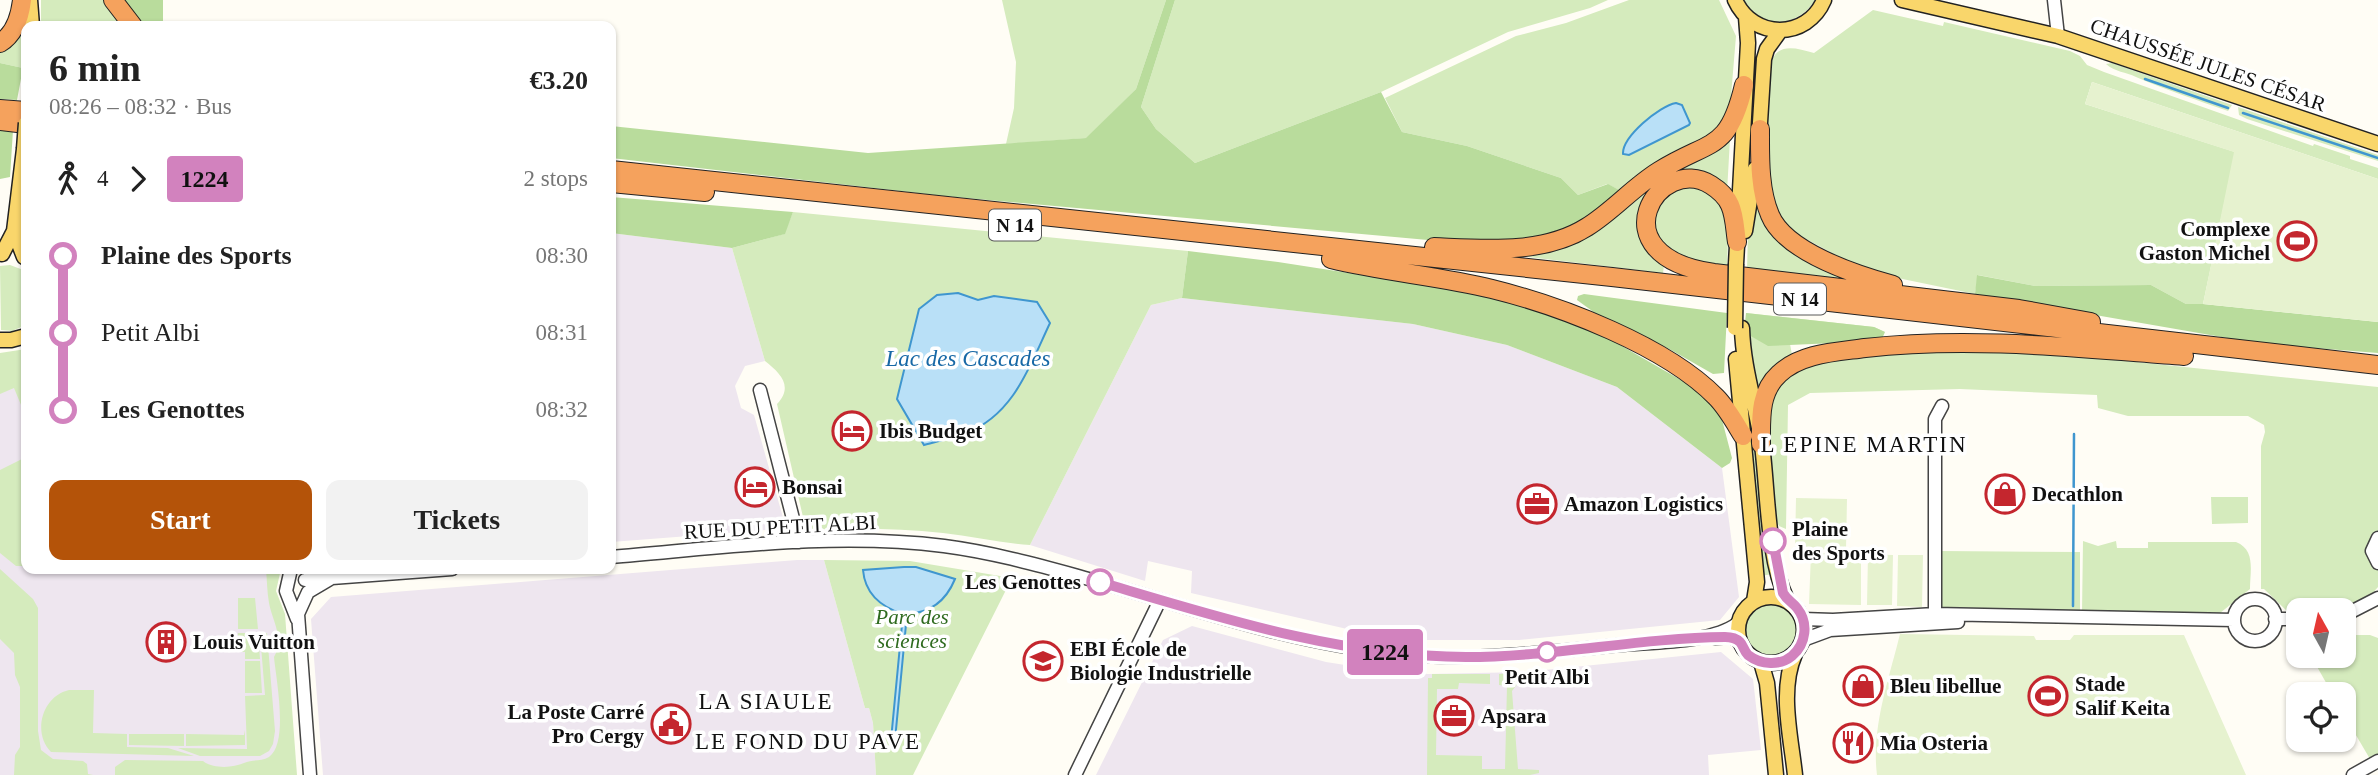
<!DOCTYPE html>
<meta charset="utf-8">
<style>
body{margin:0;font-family:"Times New Roman",serif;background:#f2f2f2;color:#222;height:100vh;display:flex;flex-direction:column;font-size:26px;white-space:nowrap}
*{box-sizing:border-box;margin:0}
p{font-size:23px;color:#767676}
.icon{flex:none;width:38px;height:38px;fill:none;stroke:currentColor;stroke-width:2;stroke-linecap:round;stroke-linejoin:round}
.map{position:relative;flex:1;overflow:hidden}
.sheet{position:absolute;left:21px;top:21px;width:595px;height:553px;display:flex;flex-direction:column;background:#fff;border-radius:14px;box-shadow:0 2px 5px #0004}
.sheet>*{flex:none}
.badge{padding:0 14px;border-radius:5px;font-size:24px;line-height:46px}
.needle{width:46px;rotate:352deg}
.tools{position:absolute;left:2286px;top:598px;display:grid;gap:14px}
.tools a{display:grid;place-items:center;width:70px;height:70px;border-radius:14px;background:#fff;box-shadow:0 2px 5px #0004;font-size:35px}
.map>.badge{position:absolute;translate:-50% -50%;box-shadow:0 0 0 4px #fff}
.legs{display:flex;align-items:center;gap:10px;height:77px;padding:0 28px;font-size:23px}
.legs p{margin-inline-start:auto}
.head{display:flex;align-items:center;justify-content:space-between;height:119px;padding:0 28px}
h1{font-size:38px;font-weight:800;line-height:52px}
.button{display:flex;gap:14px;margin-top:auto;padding:14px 28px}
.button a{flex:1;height:80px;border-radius:14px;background:#b45309;color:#fff;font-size:28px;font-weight:800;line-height:80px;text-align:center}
.button a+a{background:#f2f2f2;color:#222}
ul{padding:0 28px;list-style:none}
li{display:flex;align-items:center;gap:24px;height:77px;font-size:26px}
li i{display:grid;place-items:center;width:10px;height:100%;margin:0 9px;background:currentColor}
li i::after{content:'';width:18px;height:18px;margin:-9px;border:5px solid;border-radius:50%;background:#fff}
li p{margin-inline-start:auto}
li:first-child i{background:linear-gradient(#0000 50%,currentColor 0)}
li:last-child i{background:linear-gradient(currentColor 50%,#0000 0)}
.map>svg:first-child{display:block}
</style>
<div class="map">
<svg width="2378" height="775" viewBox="0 0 2378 775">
<rect width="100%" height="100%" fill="#fffdf5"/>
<!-- industrial -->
<path fill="#eee6ef" d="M611,233l121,15 33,113 -20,5 -10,20 6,22 13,7 30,106 -5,8 -168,13z
M1182,298l231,26 94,21 110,42 105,81 17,129 -19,23 -201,20h-124l-204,-47 1,-22 -44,-10 -3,20 -115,-36 121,-240z
M26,358v211h242l10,45 13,161h-291v-405z
M797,560h27l41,148h4l4,15 3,52h-553l-12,-156 20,-22z
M1192,626l134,36 51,8 51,4 97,-2 196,-20 32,27 8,71 -53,5 1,20h-613l67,-135z"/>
<!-- green -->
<path fill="#d5ebbd" d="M41,0h67l21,26h-9l-3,-3 -22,3h-54z
M1002,0h164l-30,89 -49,49 -81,6 8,-36 2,-46z
M1175,0h433l-18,8 -82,24 -127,60 -186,71 -39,-34 -15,-22z
M1629,0h90l17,36 -6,72 -11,20 -14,10 -84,53 -14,-7 -29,11 -17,-17 -94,-32 -65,-14 -17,-34 131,-62 50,-13z
M1743,0h72c-17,28 -56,31 -72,0z
M1873,10l70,16 1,-4 126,29 10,5 7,9 17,7 209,74 1,-2 36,12v3l28,9v11l-286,-97 -7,22 150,48 -32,152h-17l-35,-19 -116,1 -57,-11 -3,19 -87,-18 -28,-8 -69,-37 -13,-17 -14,-50 5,-94c5,-27 22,-24 45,-17z
M24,24l-1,44 -23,-5v-15z
M2112,63l120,42 -4,6c-31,-11 -62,-21 -92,-34 -10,-5 -21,-5 -30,-13z
M2238,107l140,48v6l-131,-42 -8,-4z
M1730,139l-3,53 -53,-17 -32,63 9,19 13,8 -1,8 -151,-18 127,-65z
M1678,188h17l19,8 10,14 4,27 -1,33 -55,-15 -18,-26 3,-24z
M1756,193l9,23 106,67 -124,-12 1,-39z
M793,212l395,39 -6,47 -31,7 -121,240c-29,-2 -58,-9 -87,-12 -46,-5 -91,-5 -137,-3l-29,-126c17,-18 3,-31 -12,-43l-33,-113 52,-14z
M10,265l16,6v54l-14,6 -11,-1 -1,-64z
M1746,313l128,14 11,5 -56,9 -39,3 3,16 -29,28 -7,2 -3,-1z
M26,349v68l-12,-29 -14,6v-41z
M1920,350l139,4 319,33v148l-8,17 8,19v16l-8,9 -27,15 -55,1 -24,-23h-3v-143l4,-14 -1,-7 -16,-9h-120l-30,-8 -1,-13 -137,-6 -150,4 -22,12 -2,124 -7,-3 -5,-10 -9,-96 6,-29 33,-27z
M1742,377l11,36 20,161 -13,2z
M26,457v109h-10l-16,-13v-83z
M2211,497h37v26l-36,1z
M2083,541l15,5 18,-5 1,7h31v-6h88c20,8 14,29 14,47l-30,24h-138z
M1940,551l140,1v61l-134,-1 -5,-4z
M824,560l86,1 102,17 -99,197h-37l-3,-52 -4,-15h-4z
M0,569l33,30 5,9v123l3,19 12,9 30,2 4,3 1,10 5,1h-79l1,-20 5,-8v-60l-5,-12 -1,-22 -14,-14z
M266,569h15l-5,22 9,23 12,161h-182v-8l10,-7 78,1c10,8 30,7 41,2 8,-4 17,-1 25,-6 20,-14 7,-78 5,-100 11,-18 -2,-37 -5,-54 -2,-11 -2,-23 -3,-34z
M238,598h17l3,31h-20z
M1744 629a27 27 0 1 1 54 0a27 27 0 1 1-54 0Z
M238,633h20l2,26h-15v-7h-8z
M267,633l8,98 -2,13 -4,7 -9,5h-60l-22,-8 69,1 -2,-53 20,-1 -5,-61z
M2343,635h27l8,3v117l-8,4 -27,-46v-18h-10l-22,-39h32z
M245,661h15l2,32h-17z
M1520,672l1,5h6v4l-8,1 -7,9 6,78 21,1v3l-9,2h-103l1,-97h4v-4h58v10l-31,-1 -1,6h-21l-1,66 46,1v13h23l2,-83 -8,-1v-11z
M69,690h25l-1,43 34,1v13l41,1 26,8 -143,-4c-19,-19 -9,-56 18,-62z
M245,730v15l-59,1v-12l58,1z
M129,734h55v12l-55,-1z"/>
<!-- forest -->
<path fill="#b9dc9c" d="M124,0h39v22l-5,4h-14z
M1166,0h9l-34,107 15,22 39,34 186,-71 21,40 65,14 94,32 17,17 30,-11 13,7 -34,26 -17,11 -20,6 -22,5 -100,1 -484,-44 -333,-38v-32l257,27 218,-15 50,-49z
M0,63l23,5 -6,32 -17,-1z
M0,129l13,1 -3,47 -10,2z
M611,197l182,15 -8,22 -53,14 -121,-15z
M1188,251l90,11 174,27 54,11 65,22 37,16 85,49 27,25 12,46 -2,5 -8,5 -105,-81 -110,-42 -94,-21 -231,-26z
M1977,275l58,11 116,-1 35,19h17l175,18v31l-116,-9 -287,-50z
M1584,294l143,19 -3,60 -11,1 -42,-24 -76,-37 -18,-13 1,-4z
M1746,313l128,14 11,5 -4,9 -113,5 -19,-11 -4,-13z"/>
<!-- pitch -->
<path fill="#e6f2cf" d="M2092,82l286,97v143l-175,-18 31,-152 -149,-48z
M1796,498l51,1 -1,51 -51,-1z
M1811,553l50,1v51l-52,-1z
M1868,554l25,1 -1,50h-25z
M1898,555h25l-1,52 -25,-1z
M1900,634l134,2 2,4h34l4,-5h110l62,140h-369c-6,-47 12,-96 23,-141z"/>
<!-- water -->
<path fill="#b9e0f7" stroke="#3f96cf" stroke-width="2" d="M1676,103l6,2 8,18 -1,2 -60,30 -6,-1c-1,-17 36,-48 53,-51z
M958,293l20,7 16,-4 43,6 13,21c-20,42 -36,92 -84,110 -14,5 -28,8 -42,12l-27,-46 22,-90 18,-14z
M904,567h12l39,12c-9,22 -24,34 -48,35l-12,126h-4l12,-126c-22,-7 -38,-20 -40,-44z"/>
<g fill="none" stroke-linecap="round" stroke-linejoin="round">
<!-- stream -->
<path stroke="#3f96cf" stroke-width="2.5" d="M2145,79l83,29
M2243,113l135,45
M2073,606l1,-172"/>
<!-- minor casing -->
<g stroke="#444" stroke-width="15">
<path id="minor" d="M2054,0l4,36
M760,390l39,152
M2378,538l-6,13 6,12
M611,557c110,-9 222,-25 333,-11 46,6 90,18 134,30 105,29 210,67 319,78 75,8 149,-2 224,-9 32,-3 92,-2 117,-22
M291,569l-5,22 11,28
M305,580l147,-11
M2234 620a21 21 0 1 1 42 0a21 21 0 1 1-42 0Z
M2343,616l35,-18
M1803,619l30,1 102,-6 299,6
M2275,619h23
M1935,620v-201l7,-13
M1715,638l16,-1 9,5
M1803,640l27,-10 128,-8
M310,775l-12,-161 10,-22 22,-13
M1075,775l85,-175
M2353,775l25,-14"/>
</g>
<!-- major casing -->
<g stroke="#222" stroke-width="17">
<path id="major" d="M30,0l2,26
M1735,0c18,40 72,40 89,0
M1902,0l156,36 320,108
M1759,138l5,-79 3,-10 13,-18
M14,231l10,26
M1745,231l10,-62
M2,254l12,-23 10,-82
M1736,264l12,-221 -2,-26
M1742,328c1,40 14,77 20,117 6,46 5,113 25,155
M0,340h11l15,-4
M1736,359l21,223 -3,19
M1738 630a33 33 0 1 1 66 0a33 33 0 1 1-66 0Z
M1761,662l6,21 9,92
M1795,775c-4,-38 -16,-85 0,-121"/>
</g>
<!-- highway casing -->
<g stroke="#222" stroke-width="20">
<path id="highway" d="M113,0l20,26
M0,43c15,-9 20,-26 22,-43
M0,109l26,2
M0,121l26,3
M1760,129c0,28 -1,60 10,86 15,37 87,60 123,70
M611,170l1001,107 766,88
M611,183l94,9
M1737,242c-2,-12 -2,-26 -7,-37 -4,-9 -11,-15 -19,-20 -52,-33 -117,71 3,88l305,36 72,13
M1434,247c49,2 109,8 153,-20 26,-16 46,-40 72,-56 51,-32 69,-18 85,-86
M1331,259c53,13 108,17 161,30 69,17 174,57 224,108 11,11 19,26 27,39
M1761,444c0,-25 -2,-52 18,-70 22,-21 57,-22 86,-26 106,-12 212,0 319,8"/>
</g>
<!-- minor -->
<use href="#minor" stroke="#fff" stroke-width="12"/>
<!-- major -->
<use href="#major" stroke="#f9d66b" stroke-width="14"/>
<!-- highway -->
<use href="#highway" stroke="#f5a25d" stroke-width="18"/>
<!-- major-bridge casing -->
<g stroke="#222" stroke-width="17" stroke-linecap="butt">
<path id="major-bridge" d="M24,149l2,-26
M1735,328l1,-64"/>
</g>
<!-- major-bridge -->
<use href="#major-bridge" stroke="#f9d66b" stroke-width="14"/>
</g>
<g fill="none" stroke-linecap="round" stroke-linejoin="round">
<!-- line-1 casing -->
<g stroke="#fff" stroke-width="16">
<path id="line-1" d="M1100,582c118,35 241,75 366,75 87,0 172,-19 259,-20 5,0 11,1 15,5 3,3 4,9 8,13 13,10 32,11 44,1 14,-12 17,-33 5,-48 -5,-6 -10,-8 -14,-15l-10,-52"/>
</g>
<!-- line-1 -->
<use href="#line-1" stroke="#d282be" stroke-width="10"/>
</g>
<!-- icons -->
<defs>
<g id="stadium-ring" transform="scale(2.0125)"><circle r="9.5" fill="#fff" stroke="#c4262e" stroke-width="1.5"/><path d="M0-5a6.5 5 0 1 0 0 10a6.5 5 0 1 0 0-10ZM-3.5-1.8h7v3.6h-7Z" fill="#c4262e"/></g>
<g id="hotel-ring" transform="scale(2.0125)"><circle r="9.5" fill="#fff" stroke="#c4262e" stroke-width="1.5"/><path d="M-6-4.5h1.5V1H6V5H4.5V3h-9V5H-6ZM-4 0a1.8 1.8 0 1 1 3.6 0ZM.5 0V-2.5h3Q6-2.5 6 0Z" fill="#c4262e"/></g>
<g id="shop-ring" transform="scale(2.0125)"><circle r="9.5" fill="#fff" stroke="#c4262e" stroke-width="1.5"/><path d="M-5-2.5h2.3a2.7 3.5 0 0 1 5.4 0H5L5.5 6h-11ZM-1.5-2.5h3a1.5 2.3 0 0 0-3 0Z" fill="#c4262e"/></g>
<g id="office-ring" transform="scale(2.0125)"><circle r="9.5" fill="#fff" stroke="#c4262e" stroke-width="1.5"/><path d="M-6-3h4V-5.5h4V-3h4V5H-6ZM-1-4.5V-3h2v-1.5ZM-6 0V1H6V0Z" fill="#c4262e"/></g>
<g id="building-ring" transform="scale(2.0125)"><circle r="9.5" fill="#fff" stroke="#c4262e" stroke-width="1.5"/><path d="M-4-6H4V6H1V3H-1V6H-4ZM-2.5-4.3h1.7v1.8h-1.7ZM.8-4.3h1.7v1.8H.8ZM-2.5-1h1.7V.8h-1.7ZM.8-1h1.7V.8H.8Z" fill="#c4262e"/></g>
<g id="university-ring" transform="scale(2.0125)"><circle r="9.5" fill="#fff" stroke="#c4262e" stroke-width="1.5"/><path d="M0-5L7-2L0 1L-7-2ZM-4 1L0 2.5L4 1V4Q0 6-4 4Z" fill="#c4262e"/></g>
<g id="civic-ring" transform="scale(2.0125)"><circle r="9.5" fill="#fff" stroke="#c4262e" stroke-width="1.5"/><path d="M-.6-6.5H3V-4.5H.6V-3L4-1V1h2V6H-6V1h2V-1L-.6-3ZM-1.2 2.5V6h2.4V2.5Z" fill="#c4262e"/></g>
<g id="restaurant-ring" transform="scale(2.0125)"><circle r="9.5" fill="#fff" stroke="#c4262e" stroke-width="1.5"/><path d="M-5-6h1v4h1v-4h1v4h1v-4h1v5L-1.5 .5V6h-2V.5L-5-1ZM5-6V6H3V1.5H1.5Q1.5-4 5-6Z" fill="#c4262e"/></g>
</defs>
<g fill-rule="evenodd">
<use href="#stadium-ring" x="2297" y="241"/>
<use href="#hotel-ring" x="852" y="431"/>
<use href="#hotel-ring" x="755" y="487"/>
<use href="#shop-ring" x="2005" y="494"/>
<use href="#office-ring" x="1537" y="504"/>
<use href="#building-ring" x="166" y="642"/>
<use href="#university-ring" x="1043" y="661"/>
<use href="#shop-ring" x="1863" y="686"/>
<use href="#stadium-ring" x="2048" y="696"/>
<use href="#office-ring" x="1454" y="716"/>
<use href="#civic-ring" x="671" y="724"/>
<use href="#restaurant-ring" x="1853" y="743"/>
</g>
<!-- markers -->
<g fill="#fff" stroke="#d282be" stroke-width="3.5">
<circle cx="1773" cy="541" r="12"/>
<circle cx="1100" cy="582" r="12"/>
<circle cx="1547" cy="652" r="9"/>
</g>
<g text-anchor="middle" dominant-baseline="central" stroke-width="7" stroke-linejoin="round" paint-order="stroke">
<!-- shield labels -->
<g fill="#fff" stroke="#585858" stroke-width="2">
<rect x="989" y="209.5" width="52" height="31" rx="5"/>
<rect x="1774" y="283.5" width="52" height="31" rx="5"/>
</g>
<g font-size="19" font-weight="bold" fill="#111">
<text x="1015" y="225">N 14</text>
<text x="1800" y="299">N 14</text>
</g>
<!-- street labels -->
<g font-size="21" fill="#111" stroke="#fff">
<text transform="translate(2208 65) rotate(19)">CHAUSSÉE JULES CÉSAR</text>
<text transform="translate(780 527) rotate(-3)">RUE DU PETIT ALBI</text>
</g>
<!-- poi labels -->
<g font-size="21" font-weight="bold" fill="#111" stroke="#fff" text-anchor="start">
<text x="2270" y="229" text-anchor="end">Complexe<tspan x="2270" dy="24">Gaston Michel</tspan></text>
<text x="879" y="431">Ibis Budget</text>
<text x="782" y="487">Bonsai</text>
<text x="2032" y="494">Decathlon</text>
<text x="1564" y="504">Amazon Logistics</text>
<text x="193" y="642">Louis Vuitton</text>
<text x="1070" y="649">EBI École de<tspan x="1070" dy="24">Biologie Industrielle</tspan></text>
<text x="2075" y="684">Stade<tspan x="2075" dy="24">Salif Keita</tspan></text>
<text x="1890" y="686">Bleu libellue</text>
<text x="644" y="712" text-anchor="end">La Poste Carré<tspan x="644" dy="24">Pro Cergy</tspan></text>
<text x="1481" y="716">Apsara</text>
<text x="1880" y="743">Mia Osteria</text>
</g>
<!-- stop labels -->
<g font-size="21" font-weight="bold" fill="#111" stroke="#fff" text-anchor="start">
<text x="1792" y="529">Plaine<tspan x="1792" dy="24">des Sports</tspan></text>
<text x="1081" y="582" text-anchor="end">Les Genottes</text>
<text x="1547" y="677" text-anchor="middle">Petit Albi</text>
</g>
<!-- park labels -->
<g font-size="21" font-style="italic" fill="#2f6b1f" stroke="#fff">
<text x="912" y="617">Parc des<tspan x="912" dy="24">sciences</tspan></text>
</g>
<!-- water labels -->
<g font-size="23" font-style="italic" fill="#1768a6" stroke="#fff">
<text x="968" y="358">Lac des Cascades</text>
</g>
<!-- neighbourhood labels -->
<g font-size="23" letter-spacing="2" fill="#111" stroke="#fff">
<text x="1864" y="444">L EPINE MARTIN</text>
<text x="766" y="701">LA SIAULE</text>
<text x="808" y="741">LE FOND DU PAVE</text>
</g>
</g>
</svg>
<div class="tools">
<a><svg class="needle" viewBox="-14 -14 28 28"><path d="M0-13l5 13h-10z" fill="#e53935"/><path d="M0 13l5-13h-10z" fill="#767676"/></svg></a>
<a><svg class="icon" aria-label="locate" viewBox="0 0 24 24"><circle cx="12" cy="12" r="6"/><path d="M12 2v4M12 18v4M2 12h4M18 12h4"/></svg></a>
</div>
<b class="badge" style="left:1385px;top:652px;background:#d282be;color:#111">1224</b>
<section class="sheet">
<div class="head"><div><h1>6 min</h1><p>08:26 – 08:32 · Bus</p></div><b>€3.20</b></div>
<div class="legs"><svg class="icon" aria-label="walk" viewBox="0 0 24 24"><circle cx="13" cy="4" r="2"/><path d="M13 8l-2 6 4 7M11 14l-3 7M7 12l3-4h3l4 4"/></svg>4<svg class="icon" aria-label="forward" viewBox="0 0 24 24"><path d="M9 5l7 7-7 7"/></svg><b class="badge" style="background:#d282be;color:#111">1224</b><p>2 stops</p></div>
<ul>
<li><i style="color:#d282be"></i><b>Plaine des Sports</b><p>08:30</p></li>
<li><i style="color:#d282be"></i><span>Petit Albi</span><p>08:31</p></li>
<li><i style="color:#d282be"></i><b>Les Genottes</b><p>08:32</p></li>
</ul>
<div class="button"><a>Start</a><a>Tickets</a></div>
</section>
</div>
